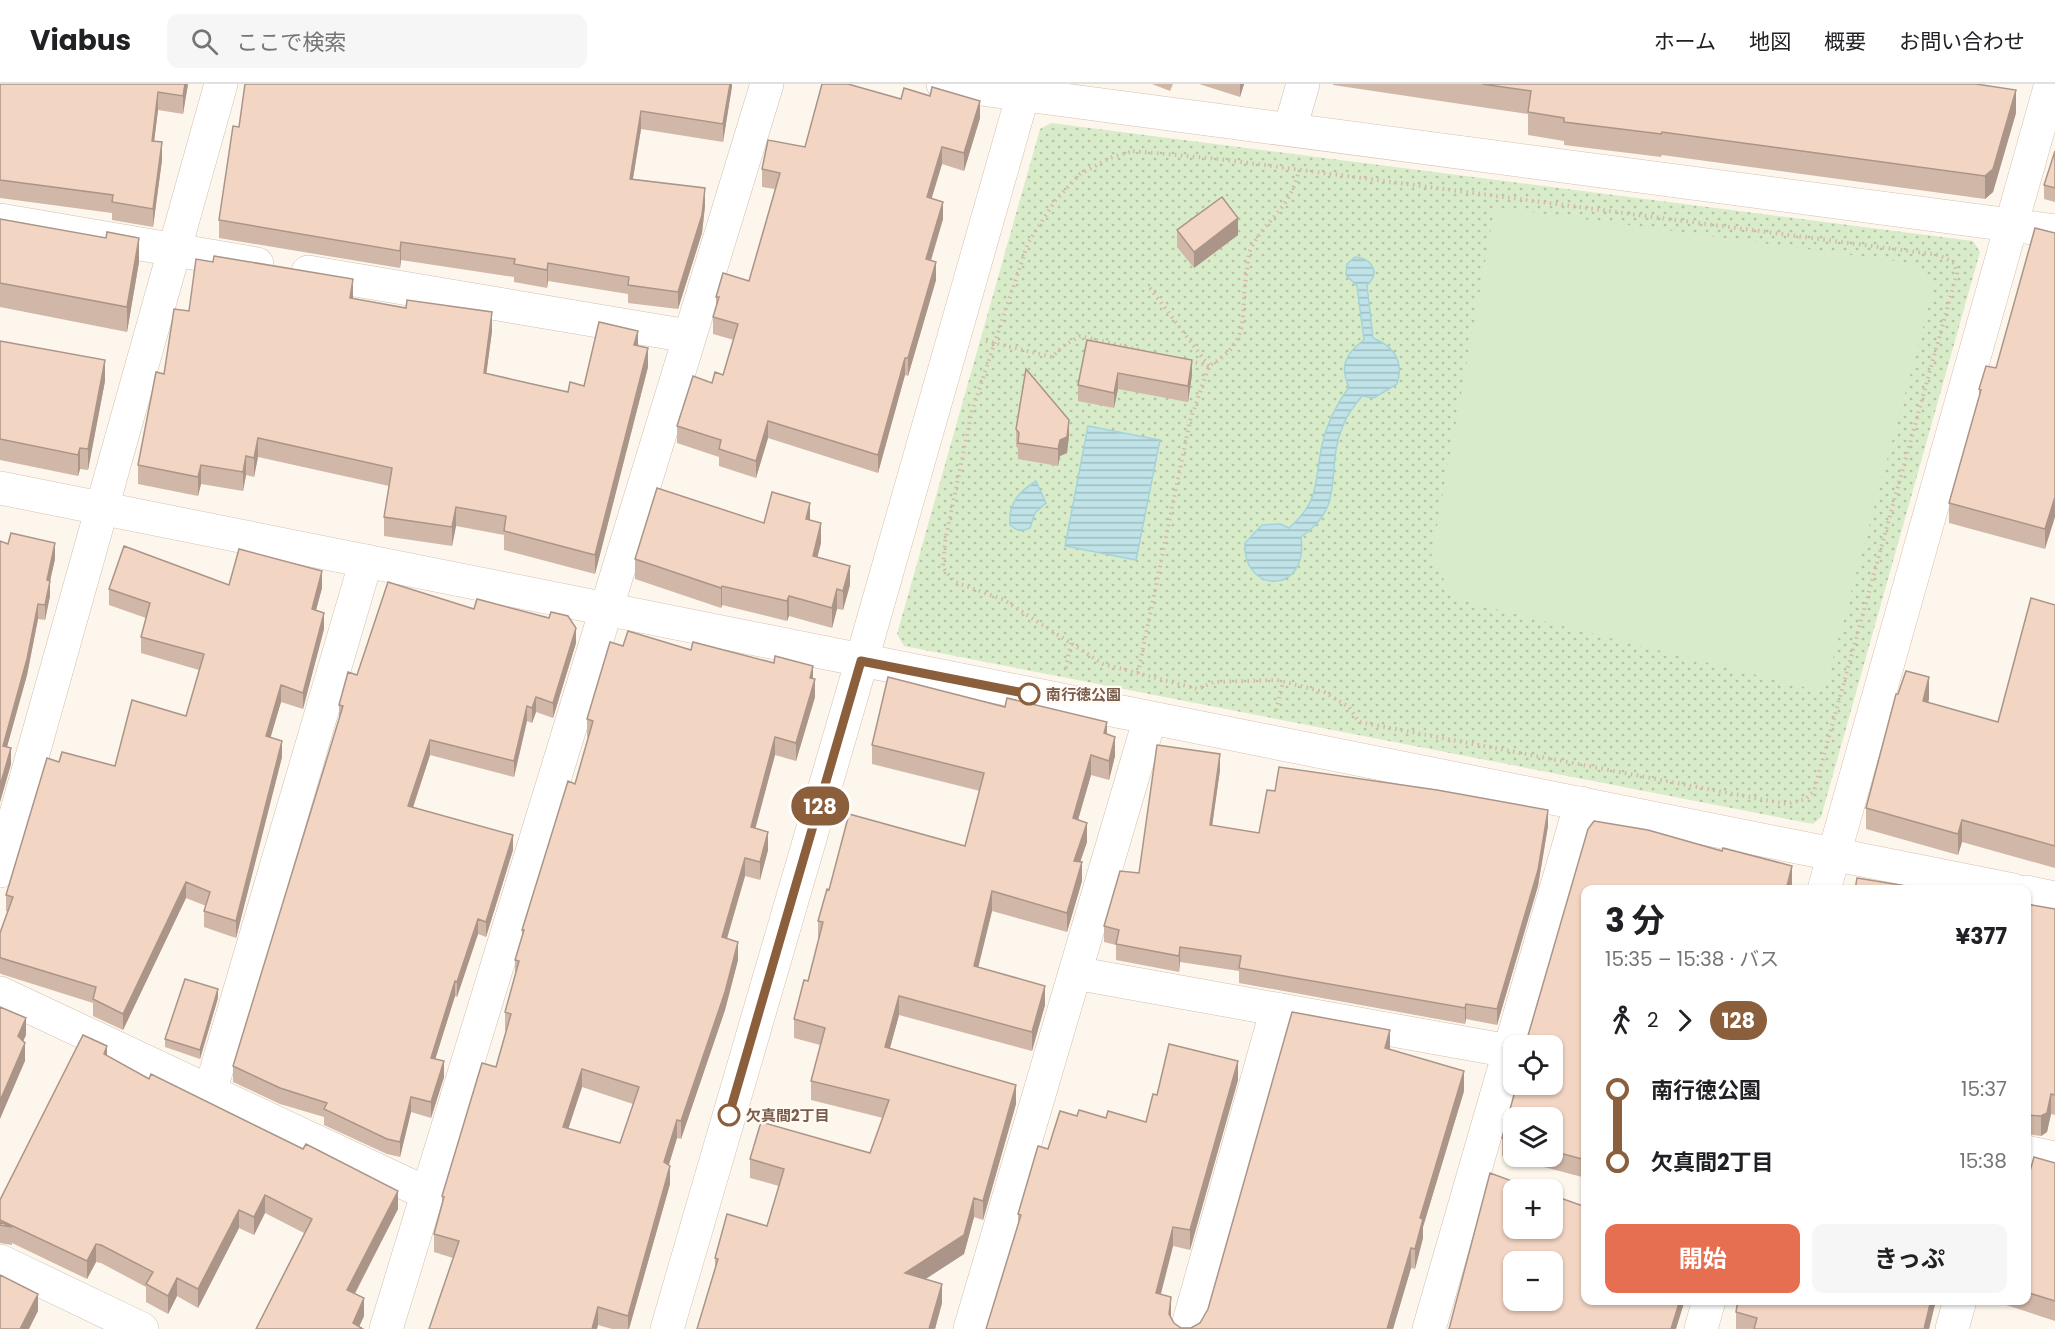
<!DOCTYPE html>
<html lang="ja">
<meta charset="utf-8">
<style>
body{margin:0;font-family:Poppins,"Noto Sans JP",sans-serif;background:#f6f6f6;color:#202124;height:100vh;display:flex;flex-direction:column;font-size:22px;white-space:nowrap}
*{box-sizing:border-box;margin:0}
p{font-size:20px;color:#757577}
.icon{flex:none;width:33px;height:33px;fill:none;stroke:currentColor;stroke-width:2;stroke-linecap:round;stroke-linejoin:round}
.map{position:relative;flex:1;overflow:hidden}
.side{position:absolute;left:1581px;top:801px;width:450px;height:420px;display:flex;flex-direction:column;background:#fff;border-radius:12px;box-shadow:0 2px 4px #0004}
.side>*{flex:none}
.badge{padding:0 12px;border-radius:20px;font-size:21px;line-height:39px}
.tools{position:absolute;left:1503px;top:951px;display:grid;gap:12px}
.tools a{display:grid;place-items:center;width:60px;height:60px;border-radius:12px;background:#fff;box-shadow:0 2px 4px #0004;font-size:30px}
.map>.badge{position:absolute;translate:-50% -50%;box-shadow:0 0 0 3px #fff}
.legs{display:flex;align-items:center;gap:9px;height:66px;padding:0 24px;font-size:20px}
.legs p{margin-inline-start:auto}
.overview{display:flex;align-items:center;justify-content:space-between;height:102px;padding:0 24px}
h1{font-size:33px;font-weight:700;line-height:45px}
.button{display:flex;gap:12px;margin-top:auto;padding:12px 24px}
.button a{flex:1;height:69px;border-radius:12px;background:#e76f51;color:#fff;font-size:24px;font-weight:700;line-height:69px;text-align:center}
.button a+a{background:#f6f6f6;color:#202124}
ul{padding:0 24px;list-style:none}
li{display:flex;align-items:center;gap:21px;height:72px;font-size:22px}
li i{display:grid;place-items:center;width:9px;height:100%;margin:0 8px;background:currentColor}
li i::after{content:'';width:15px;height:15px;margin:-8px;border:4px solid;border-radius:50%;background:#fff}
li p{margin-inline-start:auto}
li:first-child i{background:linear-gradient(#0000 50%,currentColor 0)}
li:last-child i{background:linear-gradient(currentColor 50%,#0000 0)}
header{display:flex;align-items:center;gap:36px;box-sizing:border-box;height:84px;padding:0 30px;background:#fff;border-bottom:2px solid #e0e0e0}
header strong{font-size:28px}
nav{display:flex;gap:33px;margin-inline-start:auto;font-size:21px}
.search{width:420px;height:54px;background:#f6f6f6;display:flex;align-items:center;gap:15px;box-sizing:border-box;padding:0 21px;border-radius:12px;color:#757577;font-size:22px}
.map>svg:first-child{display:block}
</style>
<header>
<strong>Viabus</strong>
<div class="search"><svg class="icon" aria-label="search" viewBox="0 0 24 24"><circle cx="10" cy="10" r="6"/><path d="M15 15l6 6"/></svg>ここで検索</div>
<nav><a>ホーム</a><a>地図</a><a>概要</a><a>お問い合わせ</a></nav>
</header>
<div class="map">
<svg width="2055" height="1245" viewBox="0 0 2055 1245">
<defs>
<pattern id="grass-dots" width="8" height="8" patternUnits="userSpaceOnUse" patternTransform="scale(1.5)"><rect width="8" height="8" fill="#d8ecc9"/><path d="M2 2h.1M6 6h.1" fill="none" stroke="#b4c2a5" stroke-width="1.8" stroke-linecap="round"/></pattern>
<pattern id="water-rules" width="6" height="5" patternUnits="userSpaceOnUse" patternTransform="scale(1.5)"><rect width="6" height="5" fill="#bfe3e8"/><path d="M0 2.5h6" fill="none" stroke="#a0bbbe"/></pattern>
</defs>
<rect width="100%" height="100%" fill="#fdf6ec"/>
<!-- grass -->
<path fill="url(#grass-dots)" d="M1051,39l922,118 7,11 -159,565 -8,7 -909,-178 -7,-12 143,-505z"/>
<!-- pitch -->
<path fill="#d8ecc9" d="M1495,123l423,57 16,23 -110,405 -368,-93 -25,-40z"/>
<!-- water -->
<path fill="url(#water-rules)" stroke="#a5d3da" stroke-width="1.5" d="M1355,173c17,1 26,16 12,28l6,53c22,9 31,24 24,46l-23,14 -12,-2c-8,10 -16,20 -20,32 -17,42 5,78 -41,109 8,59 -59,57 -56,6l17,-18 18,-1 9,4c32,-28 25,-46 33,-83 5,-23 14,-40 27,-58 -10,-21 -3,-34 15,-47l-7,-54 -11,-11 1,-11z
M1088,342l72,14 -24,120 -71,-14z
M1036,397l10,22 -11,10 -5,15c-9,4 -13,3 -20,-3 -2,-22 9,-33 26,-44z"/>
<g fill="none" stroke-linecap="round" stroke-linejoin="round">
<!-- street casing -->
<g stroke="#d1beb0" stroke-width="34">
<path id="street" d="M1290,45l13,-45
M0,136l257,44
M308,188l380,64
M0,787l221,-787
M1075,889l434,78
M0,909l428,201
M210,1008l156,-531
M2026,1068l29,6
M0,1177l142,68
M386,1245l381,-1245
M970,1245l180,-611
M1187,1245l90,-320
M1429,1245l152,-526
M1952,1245l8,-29"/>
</g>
<!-- secondary casing -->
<g stroke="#d6c0b0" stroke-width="34">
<path id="secondary" d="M943,0l1112,147
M0,404l2013,402
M1824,806l227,-806
M2026,808l29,6
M667,1245l186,-638 173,-607
M1701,1245l8,-29"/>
</g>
<!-- path -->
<path stroke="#d9b8a5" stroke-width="4" stroke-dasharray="1.5 4.5" stroke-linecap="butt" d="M1133,67l86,8 720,96 15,8 3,10 -143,518 -8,8 -20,5 -427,-82 -10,-15 -25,-15 -47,-12 -63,2 -16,7 -95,-25 -99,-64 -49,-18 -12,-14 2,-26 27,-131 56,-168 27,-42 25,-27 30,-16z
M1150,204l59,78
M986,257l66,16 11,-11 17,-10 64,15
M1190,277l19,5
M1066,584l5,-25
M1138,589l52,-252 19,-55c45,-26 30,-51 38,-96 1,-7 1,-16 4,-22 16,-30 40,-40 48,-78
M1276,626l7,-28"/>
<!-- street -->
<use href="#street" stroke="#fff" stroke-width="33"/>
<!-- secondary -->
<use href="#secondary" stroke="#fff" stroke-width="33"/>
</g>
<!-- wall -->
<path fill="#d1b7a8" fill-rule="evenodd" d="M0,0h188l-5,30 -25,-4 -4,31 8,19 -9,67 -41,-7v-7l-112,-15z
M732,0l-9,58 -82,-13 -8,50 72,27 -3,27 -24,76 -50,-6v-9l-80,-13 -1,7 -33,-6v-5l-113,-17 -1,8 -181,-30v-18l20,-93z
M1152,0h21l-3,7z
M1199,0h45l-4,13z
M1333,0h644l39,29 -23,79 -8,7 -323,-44 -1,2 -97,-12v-4l-36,-6v-21l-195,-29z
M901,15l79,19 -16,53 -22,-7 -11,34 12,21 -12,42 5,19 -28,96 -3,-1 -27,98 -110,-35 -12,40 -37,-12v-9l-42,-14v-17l35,-43 11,-8 11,-35 -21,-6v-17l3,-11v-9l33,-16 26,-92 -13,-2v-18z
M2055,67v51l-11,-3v-14z
M0,135l139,43 -12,70 -127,-25z
M1177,146l61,5 -44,33 -17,-21z
M2055,149l-10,316 -96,-26v-20l30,-105v-9l17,-21z
M353,214l139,33 -6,42 82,19 16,-6 54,-40 10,21 -53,207 -91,-24v-15l-48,-9 -4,20 -68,-10v-19l5,-31 -131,-29 -4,20 -8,-2 -3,16 -42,-7 -3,12 -60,-12v-19l26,-91 25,-63z
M1087,256l105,35 -4,27 -70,-13 -4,19 -36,-7v-16z
M0,257l105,40 -17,89 -8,-1 -2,7 -78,-16z
M1016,345l53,7 -2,17 -7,3 -2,10 -40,-7v-10l-2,-3z
M810,436l11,23 -4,14 33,28 -7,25 -6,-1 -5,19 -43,-12 -2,5 -65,-16 -1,3 -86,-29v-20l129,-36z
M0,457l55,18 -5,22v15l-5,24 -7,-1 -11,56 -20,72 4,17 -11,38z
M229,501l93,3 -6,22 8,19 -21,80 -22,-7 -11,36 12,19 -46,181 -32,-11v-16l2,-5 -20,-8 -63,132 -30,-14v-13l-92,-29 -1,-1v-40l8,-21 -2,-1v-16l53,-133 56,4 71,-50 13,-46 -58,-17v-16l5,-19 -37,-13v-16z
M2055,521v263l-93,-26 -4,13 -92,-26v-21l63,-109 -1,4 70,19z
M576,559l-23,75 -17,-6 -4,11 -5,-2 -13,56 -84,-22 -17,53 100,42 -27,87 -8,-3 -21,63 -2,-1 -20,63 9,18 -13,41 -20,-6 -11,45 -13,-3 -63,-29v-8l-44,-13 -47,-22v-16l106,-347v-14l18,-30z
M623,562l68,4 122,28 2,19 -19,64 -21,-6 -20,73 13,22 -8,30 -15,-4 -18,63 11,21 -13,50 -44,129 -4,-1 -8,27 1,19 -41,145h-17l-14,-4 -145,-67 -19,-6v-18l8,-29v-9l54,-129 10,-36 -1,-1v-18l10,-37v-15l7,-23v-7l53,-146 13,-47h-1v-18zM582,1003l51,17 -13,39 -52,-14z
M1107,650l8,22 -6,24 -18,-5 -13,45 9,22 -7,20 2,19 -15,51 -75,-21 -14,56 67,38 -13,46 -133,-36 -9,33 126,56 -33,116 -9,-3 -10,37 -38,25 16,24 -7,26h-238l18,-61v-10l52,-32 12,-40 -29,-8v-19l120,-6 13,-35 -72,-18v-19l9,-36 -26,-7v-19l14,-38 11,-41h-1v-19l11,-31 136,-44 15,-55 -108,-27v-19z
M1220,686l-8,55 47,8 289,-7 -10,60 -41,139 -31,-6 -1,5 -226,-41v-12l-59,-9 -1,10 -63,-12v-15l-12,-3v-16l35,-53z
M1588,745l204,55 -206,6v288l-84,-22v-18zM1514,1034h38v38h-38z
M2026,820l29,5v206l-4,-1 -4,18 -6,4 -15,-2z
M218,914l-18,61 -35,-12v-8z
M1390,965l74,42 -41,136v11l-8,31 -4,-1 -18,61h-407l32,-105v-10l30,-65 29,-33 69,6 11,-27 81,-15 -48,170 -17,-4 -12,48 13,29 7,5h10l9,-5z
M107,972l291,153 -43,85 9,22 -5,11 -103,2 48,-96 -39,-20 -11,22 -15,-7 -41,80 -21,-12 -9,18 -22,-12v-15l-45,-24 -5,-1 -9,17 -75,-36v2l-12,-2v-43z
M2055,1079v158l-58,-19v-2h29v-115z
M1738,1216h198l-7,29h-193v-17z"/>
<!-- shaded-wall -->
<path fill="#aa9588" d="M185,0h3l-5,30v-18z
M730,0h2v3l-9,55v-18z
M1240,0h4l-4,13z
M2016,6v23l-23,79 -8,7v-23z
M158,8v18l-6,49v-18z
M980,17v17l-16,53v-18z
M641,27v18l-11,67v-17z
M162,58v18l-9,67v-18z
M942,63v17l-15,50v-17z
M705,104v18l-3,27 -24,76v-17z
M943,118v17l-17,57v-17z
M1238,134v17l-44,33v-16z
M139,154v24l-12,70v-25z
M401,158v18l-1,8v-17z
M936,178v18l-28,96v-18z
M548,179v18l-1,7v-18z
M353,195v19h-3z
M492,228v19l-8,61v-19z
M638,247v19l-4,-5z
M648,264v19l-53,207v-19z
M905,274v17l-27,98v-18z
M105,276v21l-17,89v-21z
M1192,276v15l-4,27v-16z
M1118,289v16l-4,19v-15z
M1069,336v16l-2,17 -7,3 -2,10v-17l2,-9z
M768,337v17l-12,40v-17z
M258,354v19l-4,20v-19z
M80,364v21l-2,7v-21z
M246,372v19l-3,16v-19z
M201,381v19l-3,12v-19z
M2055,413v20l-10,32v-20z
M810,419v19l-4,-3z
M456,423v19l-4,20v-19z
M821,439v20l-8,32v-19z
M55,459v16l-5,22v15l-5,24v-15l2,-25z
M850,482v19l-7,25v-19z
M322,487v17l-10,37v-16z
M722,502v19l-1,3v-20z
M837,505v20l-5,19v-20z
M789,512v20l-2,5v-20z
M38,520v15l-11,56 -24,86v-15z
M324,529v16l-21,80v-16z
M576,544v15l-23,75v-15z
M813,582v18l2,-5v18l-19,64v-18z
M1929,593v22l-6,24v-22z
M281,601v17l-15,51v-17z
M536,613v15l-4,11v-15z
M527,622v15l-13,56v-16z
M1107,638v19l-3,-8z
M775,653v18l-24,90v-18z
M1115,653v19l-6,24v-19z
M430,656v15l-22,67v-16z
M282,657v16l-46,181v-17z
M11,664v16l-11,38v-16z
M1220,670v16l-10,71v-16z
M1091,671v20l-18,62v-19z
M1548,726v16l-10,60 -41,139v-16z
M1962,736v22l-4,13v-21z
M1087,739v19l-13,38v-19z
M768,748v18l-8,30v-18z
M513,751v15l-27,87v-15z
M745,774v18l-23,79v-18z
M1082,778v19l-15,51v-19z
M1792,782v18l-1,6h-5z
M186,798v16l-63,132v-16z
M992,807v20l-18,74v-19z
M478,835v15l-21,63v-15z
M738,858v18l-13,50 -44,129v-18z
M1180,863v15l-1,10v-16z
M455,897v15l-24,77v-15z
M1045,902v19l-13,46v-19z
M218,905v9l-18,61v-9z
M899,912v19l-14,51v-19z
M1466,920v15l-1,5v-16z
M26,934v17l-8,19v-18z
M1390,946v19l-5,-1z
M25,959v18l-25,58v-18z
M107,962v18l-3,-10z
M444,977v16l-13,41v-16z
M1238,977v19l-48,170v-20z
M582,985v18l-19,58v-18z
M1464,987v20l-41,136v11l-8,31v-20l5,-31z
M1016,1001v19l-33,116v-19z
M2051,1010v20l-4,18 -6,4v-20z
M411,1013v15l-11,45v-15z
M677,1036v18l-13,42v-18z
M670,1082v18l-41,145h-1v-13z
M398,1107v18l-51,99v-18z
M265,1111v18l-11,22v-18z
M974,1114v19l-10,37 -59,38v-19z
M239,1126v18l-41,80v-19z
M1173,1143v19l-17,66v-19z
M96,1160v18l-9,17v-18z
M1411,1164v20l-18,61h-6z
M177,1194v18l-9,18v-18z
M942,1200v19l-7,26h-6z
M38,1210v17l-9,18h-9z
M1171,1213v20l-2,12v-15z
M364,1214v18l-6,13 -5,-6z
M1680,1216h5l-9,29h-5z
M1931,1216h5l-7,29h-5z
M598,1223v18l-1,4h-5z"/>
<!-- building -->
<path fill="#f3d5c3" stroke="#aa9588" stroke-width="1.5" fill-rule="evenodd" d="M0,0h185l-2,12 -25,-4 -6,49 10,1 -9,67 -41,-7 1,-7 -113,-15z
M245,0h485l-7,40 -82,-13 -11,68 75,9 -3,27 -24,77 -50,-7 1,-8 -81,-14 -1,7 -33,-6 1,-5 -114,-17 -1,9 -181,-31 14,-94 6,1z
M822,0h26l53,15 3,-11 26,8 2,-9 48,14 -16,52 -22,-6 -15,50 16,5 -17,57 10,3 -28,96h-3l-27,97 -110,-34 -12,40 -37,-12 2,-9 -44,-14 16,-50 19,7 3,-11 8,3 15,-51 -25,-7 6,-20h-3l7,-24 26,8 31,-108 -18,-4 6,-29 37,7z
M1482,0h494l40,6 -23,79 -8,7 -323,-44 -1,2 -97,-12v-4l-36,-6 3,-21z
M2055,67v37l-11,-3z
M1222,113l16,21 -44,34 -17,-22z
M0,135l106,19 1,-6 32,6 -12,69 -127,-24z
M2035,144l20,5v264l-10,32 -96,-26 32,-113 -2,-1 7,-23 10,2z
M214,172l139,23 -3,19 56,10 1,-8 85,12 -8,61 84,19 2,-10 14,4 15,-64 39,9 -4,14 14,3 -53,207 -91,-24 2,-15 -50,-9 -4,20 -68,-10 8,-49 -134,-30 -4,20 -8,-2 -3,16 -42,-7 -3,12 -60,-12 18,-93 8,2 10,-65 15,2 7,-52 17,3z
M1087,256l105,20 -4,26 -70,-13 -4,20 -36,-8z
M0,257l105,19 -17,89 -8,-1 -2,7 -78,-16z
M1026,285l43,51 -2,17 -7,3 -2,9 -40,-6 1,-10 -3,-4z
M657,404l107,35 8,-31 38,11 -4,16 15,4 -8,33 37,10 -7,25 -6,-2 -5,19 -43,-12 -2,5 -65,-15 -1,2 -86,-29z
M11,449l44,10 -8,37 3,1 -5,24 -7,-1 -11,55 -24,87 8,2 -11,38v-245l8,3z
M124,462l105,39 10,-36 83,22 -10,38 12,4 -21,80 -22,-8 -15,51 16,5 -46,180 -32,-10 6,-19 -24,-10 -63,132 -30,-15 3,-12 -95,-29 -1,-1v-24l13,-36 -7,-2 41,-137 12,4 3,-10 53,14 17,-66 54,16 18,-62 -63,-17 9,-34 -41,-14z
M388,498l86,27 3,-10 72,19 2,-6 17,4 8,12 -23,75 -17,-6 -4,11 -5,-2 -13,55 -84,-21 -22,66 105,29 -27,87 -8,-3 -21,63 -2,-1 -24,77 13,3 -13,41 -20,-5 -11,45 -13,-3 -63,-30 3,-6 -47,-15 -47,-22 110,-360 -4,-1 9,-33 9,3z
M2031,514l24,7v241l-93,-26 -4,14 -92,-26 30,-114h2l8,-23 23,6 -6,24 75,21z
M628,547l63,19 2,-8 81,21 1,-7 38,10 -3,12 5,1 -19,64 -21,-6 -24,90 17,5 -8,30 -15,-4 -23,79 16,5 -13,50 -44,129 -4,-1 -13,42 6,4 -42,150 -30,-9 -6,22h-163l30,-88 -25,-7 10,-37 -2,-1 40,-133 14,4 15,-53 -6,-2 14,-51 -4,-1 9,-30h-2l46,-149 7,3 18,-63 -6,-2 23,-77 13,4zM582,985l57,18 -19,56 -57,-16z
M888,593l117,30 2,-9 100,24 -3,11 11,4 -6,24 -18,-6 -18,63 14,5 -13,38 8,1 -15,51 -75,-22 -18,75 71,20 -13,46 -133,-36 -14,51 131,38 -33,116 -9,-3 -10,37 -59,38 37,11 -13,45h-232l21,-70 -3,-1 12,-44 40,12 17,-57 -34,-10 11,-37 109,31 19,-53 -78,-19 14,-53 -31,-9 10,-39 4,1 15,-59 -5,-1 9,-32 2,1 20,-76 116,32 19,-73 -112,-28z
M1157,661l63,9 -10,71 49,8 8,-43 8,1 4,-24 158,23 111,20 -10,60 -41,139 -31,-5 -1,4 -226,-40 2,-12 -61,-9 -1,9 -63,-12 3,-14 -15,-4 16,-55 19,2z
M1594,737l54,9 74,21 1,-3 69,18 -6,24h-200v270l-34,-9v-33h-38v23l-12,-3 15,-54h35v-38h-27l63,-217z
M1857,794l74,12h-76z
M2026,820l29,5v186l-4,-1 -4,19 -6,3 -15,-1z
M185,895l33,10 -18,61 -35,-11z
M0,923l26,11 -8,18 7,7 -25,58z
M1292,928l98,18 -5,18 79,23 -44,147 3,1 -8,30 -4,-1 -24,81h-401l35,-114 -3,-1 20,-68 10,3 12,-38 17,5 2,-6 27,8 2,-7 38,11 7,-28 4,1 12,-51 69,17 -48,169 -17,-3 -17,66 15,4 -2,17 5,9 7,5h10l9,-5 8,-14z
M83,951l24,11 -3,8 45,25 2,-5 152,75 3,-5 92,47 -51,99 17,8 -11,25 10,6h-107l56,-110 -47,-24 -11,22 -15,-7 -41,79 -21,-11 -9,18 -22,-12 7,-12 -52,-27 -5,-1 -9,17 -87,-41v-20z
M2034,1073l21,6v138l-29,-9v-107z
M1490,1089l46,17h-22v38h38v-33l34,12v93h94l-9,29h-222zM1514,1178h38v38h-38z
M0,1138l12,5 -12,-2z
M0,1191l38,19 -18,35h-20z
M1738,1216h193l-7,29h-170l3,-11 -21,-6z"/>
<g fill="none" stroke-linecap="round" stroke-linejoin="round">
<!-- line-1 casing -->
<g stroke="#fff" stroke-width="14">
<path id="line-1" d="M729,1031l132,-454 168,33"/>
</g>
<!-- line-1 -->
<use href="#line-1" stroke="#8b5e3c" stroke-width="9"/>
</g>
<!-- markers -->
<g fill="#fff" stroke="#8b5e3c" stroke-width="3">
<circle cx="1029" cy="610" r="10"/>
<circle cx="729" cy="1031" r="10"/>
</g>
<g text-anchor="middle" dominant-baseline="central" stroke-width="4.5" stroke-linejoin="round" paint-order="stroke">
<!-- stop labels -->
<g font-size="15" font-weight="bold" fill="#7a5c4d" stroke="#fffaf3" text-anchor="start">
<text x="1046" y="610">南行徳公園</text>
<text x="746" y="1031">欠真間2丁目</text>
</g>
</g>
</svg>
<div class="tools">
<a><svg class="icon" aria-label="locate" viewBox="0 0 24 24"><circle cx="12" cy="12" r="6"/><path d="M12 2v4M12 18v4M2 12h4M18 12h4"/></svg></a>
<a><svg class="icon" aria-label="layers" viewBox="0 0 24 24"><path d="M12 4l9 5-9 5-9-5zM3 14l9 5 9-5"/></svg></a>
<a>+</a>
<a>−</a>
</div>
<b class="badge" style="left:820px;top:722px;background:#8b5e3c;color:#fff">128</b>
<section class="side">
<div class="overview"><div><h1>3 分</h1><p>15:35 – 15:38 · バス</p></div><b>¥377</b></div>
<div class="legs"><svg class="icon" aria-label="walk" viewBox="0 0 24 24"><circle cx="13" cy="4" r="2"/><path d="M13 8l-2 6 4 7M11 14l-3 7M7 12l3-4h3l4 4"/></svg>2<svg class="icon" aria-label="forward" viewBox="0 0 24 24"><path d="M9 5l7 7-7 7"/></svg><b class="badge" style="background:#8b5e3c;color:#fff">128</b></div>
<ul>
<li><i style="color:#8b5e3c"></i><b>南行徳公園</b><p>15:37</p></li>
<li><i style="color:#8b5e3c"></i><b>欠真間2丁目</b><p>15:38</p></li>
</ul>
<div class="button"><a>開始</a><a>きっぷ</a></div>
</section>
</div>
